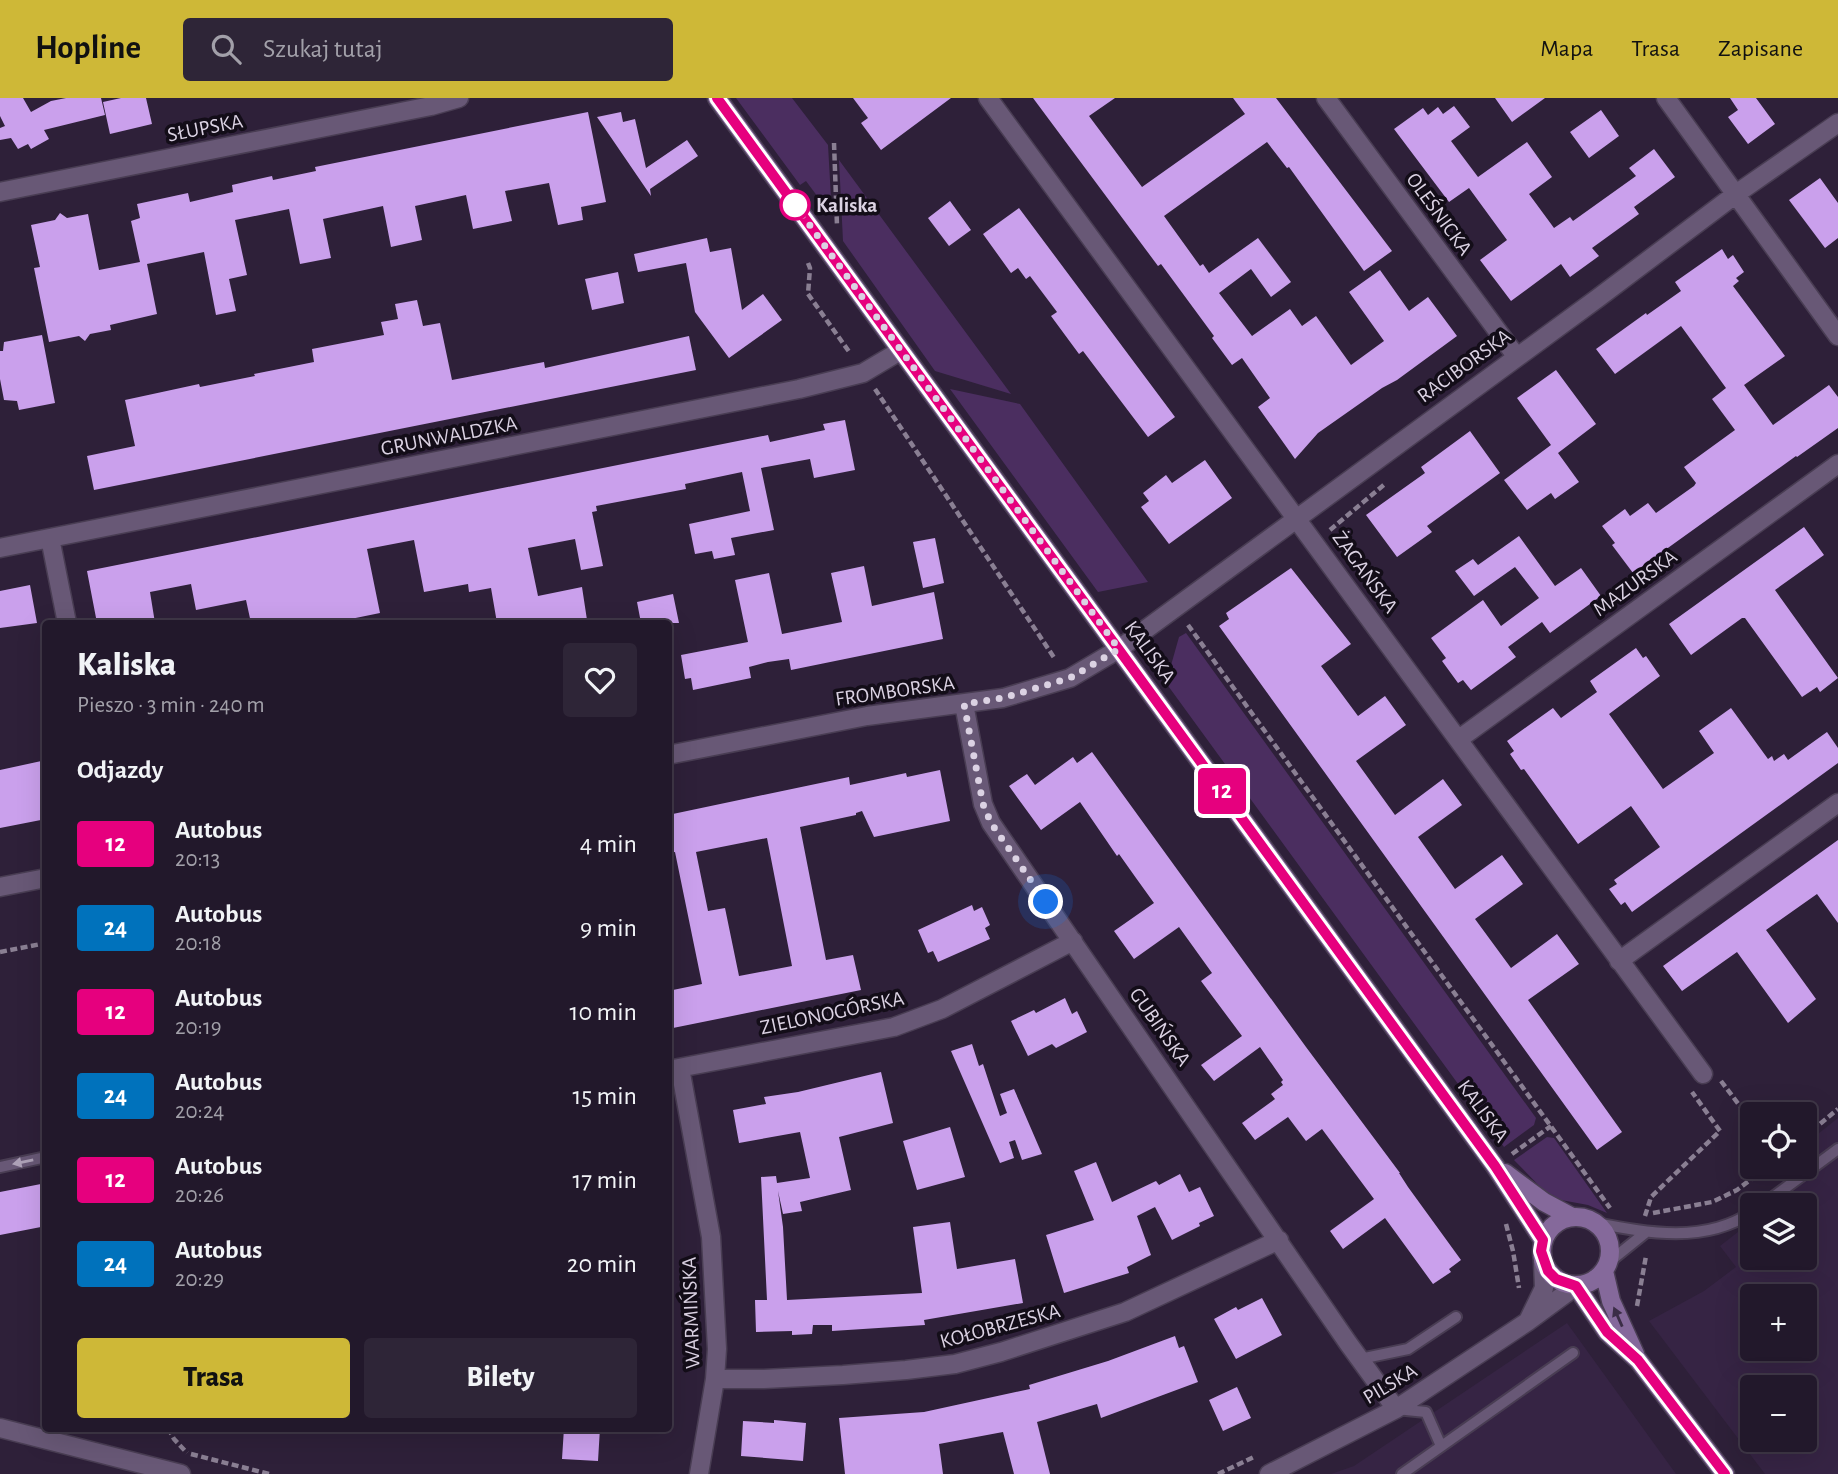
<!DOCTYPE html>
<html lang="pl">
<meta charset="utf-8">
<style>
body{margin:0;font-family:"Alegreya Sans",sans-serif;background:#2e2537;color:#f1f3f6;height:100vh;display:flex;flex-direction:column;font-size:26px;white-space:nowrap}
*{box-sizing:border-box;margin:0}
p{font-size:23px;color:#a2a0a9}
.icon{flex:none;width:38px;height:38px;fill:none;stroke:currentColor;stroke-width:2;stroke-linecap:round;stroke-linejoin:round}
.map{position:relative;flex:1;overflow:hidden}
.details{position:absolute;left:42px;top:522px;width:630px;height:812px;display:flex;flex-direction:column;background:#22182b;border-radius:7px;box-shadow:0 7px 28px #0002,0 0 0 2px #3f3747}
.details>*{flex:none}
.badge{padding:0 14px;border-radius:5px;font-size:24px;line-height:46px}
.tools{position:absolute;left:1740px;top:1004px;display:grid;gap:14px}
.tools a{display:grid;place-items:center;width:77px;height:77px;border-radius:7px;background:#22182b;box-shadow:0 7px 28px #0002,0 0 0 2px #3f3747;font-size:35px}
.you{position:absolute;width:35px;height:35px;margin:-18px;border:5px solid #fff;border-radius:50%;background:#1a73e8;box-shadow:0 0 0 10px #1a73e833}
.map>.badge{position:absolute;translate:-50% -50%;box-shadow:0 0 0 4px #fff}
h2{padding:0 35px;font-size:26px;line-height:63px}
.round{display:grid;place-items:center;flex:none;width:74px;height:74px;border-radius:7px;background:#2e2537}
.overview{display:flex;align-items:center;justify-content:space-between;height:119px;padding:0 35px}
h1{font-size:33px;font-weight:800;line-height:52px}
.action{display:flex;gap:14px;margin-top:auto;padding:14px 35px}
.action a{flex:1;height:80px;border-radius:7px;background:#ceb837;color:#111;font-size:28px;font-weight:800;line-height:80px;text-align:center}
.action a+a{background:#2e2537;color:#f1f3f6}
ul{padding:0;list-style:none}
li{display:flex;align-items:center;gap:21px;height:84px;padding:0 35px}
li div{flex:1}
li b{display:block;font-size:26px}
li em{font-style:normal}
li .badge{min-width:77px;font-weight:700;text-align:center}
header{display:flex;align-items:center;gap:42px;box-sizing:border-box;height:98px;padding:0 35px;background:#ceb837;color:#111}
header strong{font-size:33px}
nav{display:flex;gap:38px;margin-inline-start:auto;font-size:24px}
.search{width:490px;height:63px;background:#2e2537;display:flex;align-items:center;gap:18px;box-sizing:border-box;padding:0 24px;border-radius:7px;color:#a2a0a9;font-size:26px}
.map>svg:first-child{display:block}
</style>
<header>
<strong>Hopline</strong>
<div class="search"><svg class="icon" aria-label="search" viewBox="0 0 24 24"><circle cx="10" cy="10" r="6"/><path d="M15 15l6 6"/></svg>Szukaj tutaj</div>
<nav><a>Mapa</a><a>Trasa</a><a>Zapisane</a></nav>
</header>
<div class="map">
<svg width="1838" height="1376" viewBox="0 0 1838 1376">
<rect width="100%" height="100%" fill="#2e2039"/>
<!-- built -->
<path fill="#362444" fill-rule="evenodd" d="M1838,1020v356h-73l-116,-153 55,-30 32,-24 -16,-21 32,-25v37h52v-52h-32l36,-28 -10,-11h6v-22zM1752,1199h52v52h-52zM1752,1290h52v52h-52z
M1567,1225l109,151h-345l23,-8z"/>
<!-- green -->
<path fill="#4b2e60" d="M736,0h56l36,47 4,71 -26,-35 -6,4z
M839,62l172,234 -76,-23 -92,-130z
M950,291l70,15 128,178 -50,10z
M1186,535l350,485 -2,7 -30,22 -338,-464 13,-46z
M1547,1039l7,1 53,75 -19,-8 -27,-5 -14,-6 -33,-34z"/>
<!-- building -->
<path fill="#caa0ec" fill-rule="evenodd" d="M0,0h23l8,14 20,-11 15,-3h35l4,17 -61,15 5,9 -18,10 -3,-5 -10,5 -7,-11 -11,2v-12l5,-2 -5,-10z
M121,0h25l6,26 -42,10 -7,-32z
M853,0h98l-70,52 -20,-27 7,-5z
M1033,0h82l-26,18 53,71 103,-73 -12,-16h43l116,153 -28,20 -75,-104 -2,1 -20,-26 -103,74 36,50 3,-2 6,9 49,-35 33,44 -20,15 -20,-28 -32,24 33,43 38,-27 12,17 14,-10 35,49 33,-24 -35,-49 31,-22 29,41 19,-14 29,39 -60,44 -15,8 -64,45 -23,26 -37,-52 12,-9 -28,-40 -10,7 -20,-27 2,-2 -53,-72 -3,2z
M1495,0h50l-33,24z
M1730,0h26l19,26 -27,20 -20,-27 10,-7z
M1454,8l16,21 -19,14 27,36 49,-35 25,35 -23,17 25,34 16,-11 3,4 63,-45 -7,-8 25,-19 21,28 -41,30 5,7 -47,34 7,8 -29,21 -9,-13 -50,37 -31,-41 27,-20 -38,-52 -20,14 -55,-73 29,-21 5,7 10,-8 5,7z
M1601,12l18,26 -30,22 -19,-26z
M588,14l18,90 -25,5 2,13 -25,5 -9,-42 -44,8 7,30 -39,8 -7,-34 -51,11 7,34 -31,7 -8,-41 -60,13 8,39 -31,6 -11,-55 -54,11 12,55 -18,4 7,32 -20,4 -12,-63 -57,12 10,50 -47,11 1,5 -21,4 -5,7 -6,-5 -30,6 -15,-74 6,-1 -9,-42 24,-5 5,-7 7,5 21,-4 11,56 41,-8 -9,-41 9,-3 -3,-14 51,-11 2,9 43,-10 -1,-7 40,-9 1,4 43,-9 -1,-4z
M621,14l2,10 12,-3 11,49 41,-28 11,16 -48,33 1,7 -54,-79z
M1820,80l18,25v35l-13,10 -36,-48z
M950,103l21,29 -22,16 -21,-28z
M1019,110l156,209 -27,20 -65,-86 -4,3 -28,-38 6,-4 -27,-36 -4,3 -8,-11 -7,5 -28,-39z
M707,140l3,14 21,-4 11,62 21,-16 19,26 -53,38 -34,-46 -9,-49 -48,9 -4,-18z
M1722,151l6,10 5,-4 11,17 -8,6 3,3 -6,5 52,70 -41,29 29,40 56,-40 9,12v31l-41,29 -1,-1 -163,117 -21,-28 3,-2 -13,-17 23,-17 5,7 18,-13 8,10 38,-27 2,-3 -12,-16 51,-37 -23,-31 14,-11 -45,-62 -66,48 -19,-25 50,-36 1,2 34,-24 -6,-9z
M618,174l6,31 -32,7 -7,-31z
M417,202l6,26 17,-3 12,57 92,-18 1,6 144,-32 7,34 -602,120 -7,-34 48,-10 -10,-46 74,-16 1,3 55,-11 -1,-2 60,-12 -2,-13 72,-14 -3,-13 17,-3 -3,-15z
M42,237l13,68 -36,7 -2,-9 -13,-1 -4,-21v-28h3l1,-9z
M1556,272l40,54 -38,29 21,29 -24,17 -4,-6 -24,17 -23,-30 47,-35 -34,-47z
M845,322l10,50 -41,8 -4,-19 -49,9 13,62 -43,8 4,17 -21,4 -2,-8 -17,3 -6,-30 61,-13 -8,-39 -57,12 1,5 -90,17 1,5 -5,1 11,54 -22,4 -6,-31 -47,9 10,48 44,-9 5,33 -14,3h-76l-6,-35 -22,4 -1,-8 -44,8 -10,-52 -47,9 13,64 -49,10h-80l-5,-23 -50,10 -5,-26 -41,8 5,31h-58l-10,-52 681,-136 2,7 55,-12 -2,-6z
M1470,333l30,42 -73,53 5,6 -35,25 -31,-42 59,-42 -4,-6z
M1205,362l27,38 -63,46 -28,-37 8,-6 -6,-8 23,-18 6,8z
M1804,429l20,28 -49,35 63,88 -18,14 -3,-5 -15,10 -57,-79h-3l-51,37 -22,-31z
M1519,438l36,50 26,-18 20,28 -51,37 -8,-11 -34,25 8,10 -45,33 -8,-10 -5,3 -16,-22 4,-3 -15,-20 52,-38 18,26 38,-28 -24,-31 -41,29 -19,-25 18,-12 5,6z
M935,440l9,45 -21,5 -10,-46z
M864,468l8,40 62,-14 9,47 -152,31 -2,-11 -21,3 -19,5 2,11 -58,12 -2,-12 -6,1 -4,-24 67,-13 -13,-62 34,-7 13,61 60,-12 -11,-49z
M1291,470l60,76 -30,22 20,27 17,23 27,-20 21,29 -50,36 39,54 48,-36 19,26 -44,32 37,52 47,-34 21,29 -48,35 36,49 46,-34 22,30 -51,36 94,132 -25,18 -378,-524 10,-7 -3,-6z
M30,487l7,38 -37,5v-37z
M673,496l6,29h-38l-4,-21z
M1636,550l7,10 3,-2 14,20 -51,38 54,75 51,-36 -15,-22 32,-23 37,51 4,-3 2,5 10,-7 4,6 39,-28 11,16v15l-206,149 -7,-10 -4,3 -12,-16 8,-5 -3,-4 46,-33 -29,-41 -53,38 -54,-75 -3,1 -11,-16 4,-3 -7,-10 46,-33 8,10 36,-26 -7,-11z
M1092,654l214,295 94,126h-1l9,14 53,73 -12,9 2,3 -18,12 -48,-66 -42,31 -13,-18 44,-32 -52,-70 -16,12 -18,-24 -33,23 -13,-17 33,-24 -4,-5 12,-9 -2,-3 2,-2 -23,-33 -46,34 -13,-16 41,-29 -41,-55 11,-8 -33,-46 -45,32 -20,-28 40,-28 -18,-25 -17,-24 -2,2 -37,-54 -39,28 -32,-44 18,-12 8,11 38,-28 4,6z
M46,662v59l-46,9v-58z
M940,672l10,51 -76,16 -12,-26 -6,2v2l-56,12 26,133 27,-5 8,35 -193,39v-38l34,-7 -27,-132 -7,1v-38l181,-38 1,8 56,-12 1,4zM767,740l25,128 -53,10 -14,-68 -17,3 -12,-59z
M1838,742v83l-21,-29 -51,36 50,69 -28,24 -51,-71 -55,39 -19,-25z
M972,807l2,6 8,-4 8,18 -5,3 5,11 -52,23 -5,-11 -5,2 -10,-23z
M1065,900l7,16 5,-3 10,21 -31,16 -4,-4 -24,12 -17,-35 23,-11 2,3z
M972,946l7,22 4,-2 17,52 7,-3 -7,-19 14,-5 28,65 -20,6 -7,-20 -6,2 5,16 -14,5 -49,-112z
M881,974l12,51 -54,14 12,53 -51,12 2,9 -19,3 -5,-23 5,36 4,73 135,-7 -9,-66 37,-5 7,47 58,-10 8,44 -99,17 1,5 -93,6v-6h-19l-1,9 -20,1v-4l-36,1 -1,-32h12l-6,-123 15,-1 1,7 33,-5 -10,-46 -61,11 -6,-33 33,-6 -2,-7 34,-5z
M950,1029l15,50 -48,13 -14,-49z
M1096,1064l16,40 44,-21 3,4 21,-11 9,18 11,-5 14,29 -15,7 1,3 -28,14 -17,-33 -18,9 14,39 -24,12 2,6 -65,20 -18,-58 48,-15 -20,-49z
M46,1085v43l-46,9v-43z
M1262,1200l20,37 -46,24 -22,-40 22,-12 2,3z
M1175,1238l4,12 5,-2 14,36 -97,36 -4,-14 -60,18 13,52h-36l-11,-42 -64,12 4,30h-98l-6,-56 85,-6 106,-23 -1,-4 79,-24z
M1237,1289l14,31 -28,13 -14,-31z
M774,1322l32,3 -3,38 -62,-5 2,-35 31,2z
M564,1330h36l-2,33 -36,-2z"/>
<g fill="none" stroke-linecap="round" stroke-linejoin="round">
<!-- lane casing -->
<g stroke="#493d53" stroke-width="14">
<path id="lane" d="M0,1069l46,-10
M1761,1108l77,-57
M1596,1125c52,10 109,21 156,-11
M1609,1164l36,-29
M1360,1261l48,-10 48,-32
M1396,1311l30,3 15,34
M1402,1376l171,-121"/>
</g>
<!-- street casing -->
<g stroke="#493d53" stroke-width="21">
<path id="street" d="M988,0l715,976
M1326,0l190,258
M1666,0l172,238
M0,94l431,-86 28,-8
M50,440l17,85
M0,450l799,-159 64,-16 37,-22
M964,606l19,100 8,19 357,520 48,66
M1459,641l379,-275
M668,657l199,-39 136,-18 67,-20 49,-29 479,-351 138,-104 102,-71
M0,789l46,-9
M1619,863l219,-158
M680,970l31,169 6,112 -2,30 -16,95
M668,972l226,-43 48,-18 131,-68
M1529,1221l15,-31 -1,-26
M715,1281h49l79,-4 63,-5 49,-6 46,-12 124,-40 154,-72
M0,1330l181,46
M1269,1376l127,-65 131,-87 49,-36"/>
</g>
<!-- secondary casing -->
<g stroke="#493d53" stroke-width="21">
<path id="secondary" d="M717,0l778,1068 48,74
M1505,1075l39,29 28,15
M1542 1153a34 34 0 1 1 68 0a34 34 0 1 1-68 0Z
M1604,1173l7,30 24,53
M1576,1188l31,46 31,28 87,114"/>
</g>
<!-- path -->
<path stroke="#8a7f93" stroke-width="4.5" stroke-dasharray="7 3.5" stroke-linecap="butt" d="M834,45l3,83
M808,165l2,5 -2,26 42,59
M875,291l180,270
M1330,432l55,-46
M1188,527l422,583
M0,854l46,-9
M1721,983l31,41
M1804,1039l34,-28
M1512,1056l39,-28
M1653,1115l59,-11 25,-12 30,-23
M1645,1118l6,-19 69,-66 -28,-39
M1506,1126l7,27 6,37
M1637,1208l9,-50
M168,1330l6,11 13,14
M191,1356l78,20
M1218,1376l36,-17"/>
<!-- lane -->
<use href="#lane" stroke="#685876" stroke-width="10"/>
<!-- street -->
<use href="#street" stroke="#685876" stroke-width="18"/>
<!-- secondary -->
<use href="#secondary" stroke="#85699b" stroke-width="18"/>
</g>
<!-- one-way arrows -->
<defs><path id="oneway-solid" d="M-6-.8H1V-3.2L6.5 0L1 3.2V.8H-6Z" transform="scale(1.75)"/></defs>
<use fill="#ada1b7" href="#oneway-solid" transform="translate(23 1064) rotate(168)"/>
<use fill="#3b2d46" href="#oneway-solid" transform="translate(1618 1219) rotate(-114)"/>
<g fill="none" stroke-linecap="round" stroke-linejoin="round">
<!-- line casing -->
<g stroke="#fff" stroke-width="16">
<path id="line" d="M717,0l778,1068 48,74 -2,11 7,20 8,8 20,7 31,46 31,28 87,114"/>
</g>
<!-- line -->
<use href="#line" stroke="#e6007e" stroke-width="10"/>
<!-- walk -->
<path stroke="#dbd2e3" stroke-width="7" stroke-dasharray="0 12.6" d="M795,107l324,444 -49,29 -67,20 -39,6 19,100 8,19 55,79"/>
</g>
<!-- markers -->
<circle fill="#fff" stroke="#e6007e" stroke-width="3.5" cx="795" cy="107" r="14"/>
<g text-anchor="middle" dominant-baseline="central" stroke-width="7" stroke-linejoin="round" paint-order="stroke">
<!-- street labels -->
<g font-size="21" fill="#dbd2e3" stroke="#130d18">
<text transform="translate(205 30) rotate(-11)">SŁUPSKA</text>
<text transform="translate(1439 116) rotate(54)">OLEŚNICKA</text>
<text transform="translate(1464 268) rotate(-36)">RACIBORSKA</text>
<text transform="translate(449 338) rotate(-11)">GRUNWALDZKA</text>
<text transform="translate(1365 474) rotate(54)">ŻAGAŃSKA</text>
<text transform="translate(1635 485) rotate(-36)">MAZURSKA</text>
<text transform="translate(1150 554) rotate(54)">KALISKA</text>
<text transform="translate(895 593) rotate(-8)">FROMBORSKA</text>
<text transform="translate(832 915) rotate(-12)">ZIELONOGÓRSKA</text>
<text transform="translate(1160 929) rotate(55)">GUBIŃSKA</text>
<text transform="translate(1483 1013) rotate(54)">KALISKA</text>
<text transform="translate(691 1215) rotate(-92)">WARMIŃSKA</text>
<text transform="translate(1000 1228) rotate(-15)">KOŁOBRZESKA</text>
<text transform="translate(1390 1286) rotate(-31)">PILSKA</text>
</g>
<!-- stop labels -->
<g font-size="21" font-weight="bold" fill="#dbd2e3" stroke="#130d18" text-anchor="start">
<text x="816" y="107">Kaliska</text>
</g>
</g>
</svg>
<div class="tools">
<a><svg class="icon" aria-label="locate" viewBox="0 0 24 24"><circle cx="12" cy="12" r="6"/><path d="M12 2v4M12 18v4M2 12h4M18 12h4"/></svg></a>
<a><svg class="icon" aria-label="layers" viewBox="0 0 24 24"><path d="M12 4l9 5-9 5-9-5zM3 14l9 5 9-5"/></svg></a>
<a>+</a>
<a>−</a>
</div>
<div class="you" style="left:1046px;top:804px"></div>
<b class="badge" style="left:1222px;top:693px;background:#e6007e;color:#fff">12</b>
<section class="details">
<div class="overview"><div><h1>Kaliska</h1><p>Pieszo · 3 min · 240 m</p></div><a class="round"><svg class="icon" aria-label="heart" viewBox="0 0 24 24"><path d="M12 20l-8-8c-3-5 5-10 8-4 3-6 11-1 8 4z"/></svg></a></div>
<h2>Odjazdy</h2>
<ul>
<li><span class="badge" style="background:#e6007e;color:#fff">12</span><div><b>Autobus</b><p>20:13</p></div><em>4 min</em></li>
<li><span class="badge" style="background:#0072bc;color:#fff">24</span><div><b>Autobus</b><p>20:18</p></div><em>9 min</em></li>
<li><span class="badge" style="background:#e6007e;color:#fff">12</span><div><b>Autobus</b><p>20:19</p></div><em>10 min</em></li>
<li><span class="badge" style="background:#0072bc;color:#fff">24</span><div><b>Autobus</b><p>20:24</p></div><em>15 min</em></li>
<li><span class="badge" style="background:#e6007e;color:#fff">12</span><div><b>Autobus</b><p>20:26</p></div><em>17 min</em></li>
<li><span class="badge" style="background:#0072bc;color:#fff">24</span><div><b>Autobus</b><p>20:29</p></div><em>20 min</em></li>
</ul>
<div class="action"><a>Trasa</a><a>Bilety</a></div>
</section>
</div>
